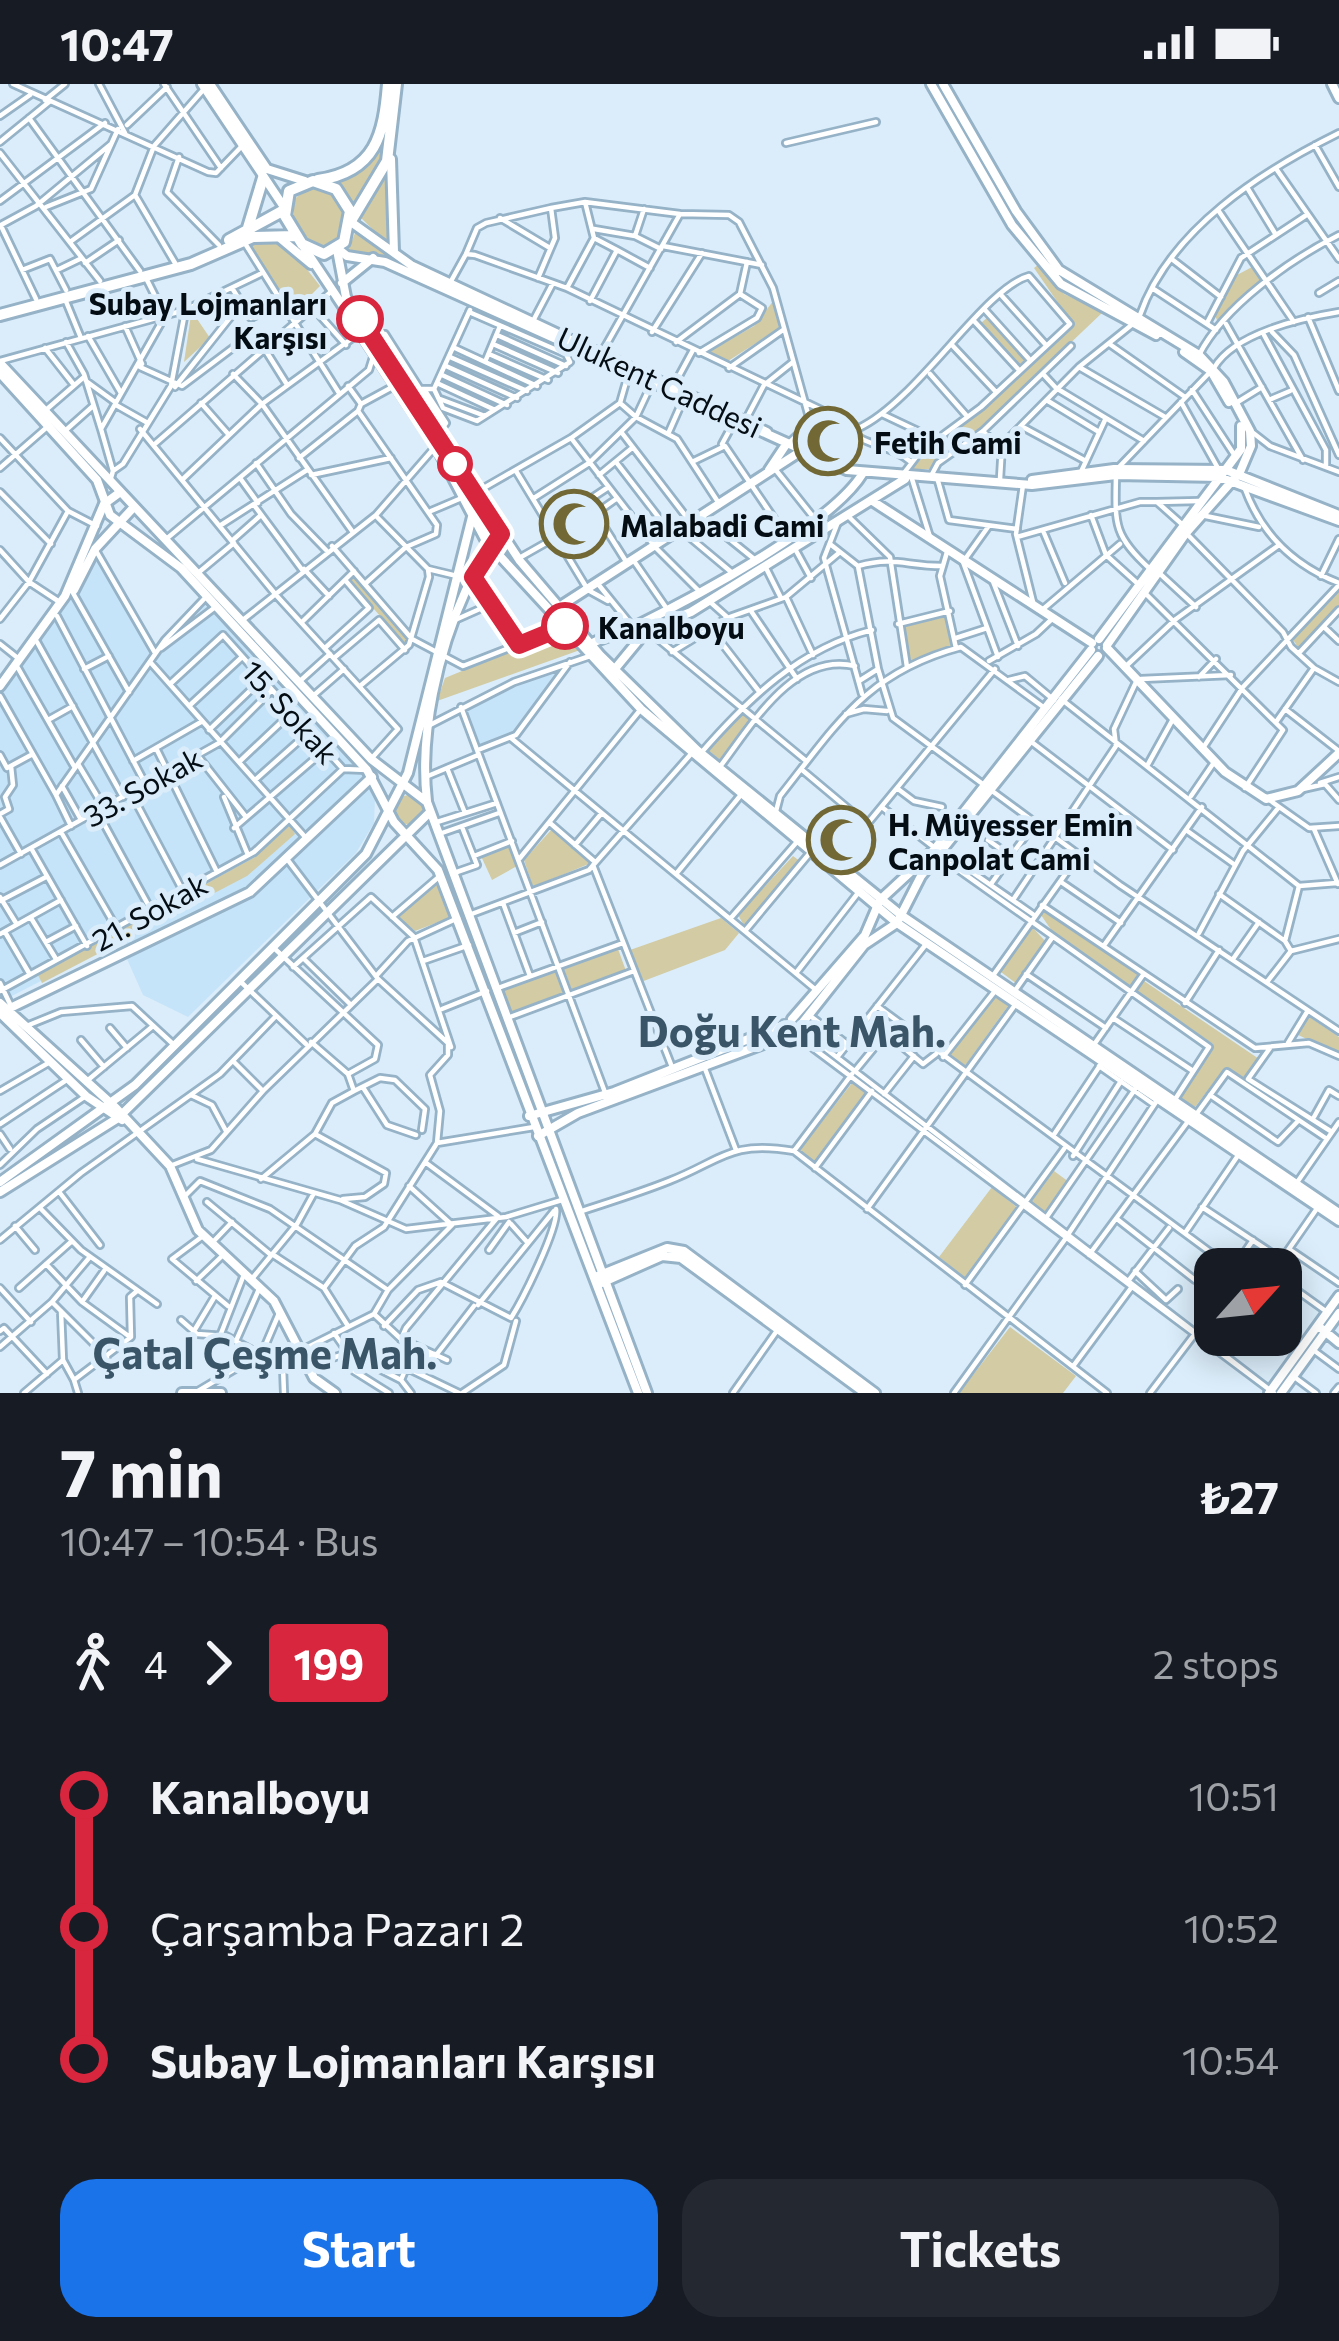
<!DOCTYPE html>
<meta charset="utf-8">
<style>
body{margin:0;font-family:Commissioner,sans-serif;background:#242831;color:#f1f3f6;height:100vh;display:flex;flex-direction:column;font-size:45px;white-space:nowrap}
*{box-sizing:border-box;margin:0}
p{font-size:39px;color:#9ea1a6}
.icon{flex:none;width:66px;height:66px;fill:none;stroke:currentColor;stroke-width:2;stroke-linecap:round;stroke-linejoin:round}
.map{position:relative;height:1309px;overflow:hidden}
.panel{display:flex;flex-direction:column;background:#171b24;flex:1}
.panel>*{flex:none}
.badge{padding:0 24px;border-radius:9px;font-size:42px;line-height:78px}
.needle{width:78px;rotate:63deg}
.buttons{position:absolute;left:1194px;top:1164px;display:grid;gap:24px}
.buttons a{display:grid;place-items:center;width:108px;height:108px;border-radius:24px;background:#171b24;box-shadow:0 6px 30px #0003;font-size:60px}
.map>.badge{position:absolute;translate:-50% -50%;box-shadow:0 0 0 6px #fff}
.legs{display:flex;align-items:center;gap:18px;height:132px;padding:0 60px;font-size:39px}
.legs p{margin-inline-start:auto}
.headline{display:flex;align-items:center;justify-content:space-between;height:204px;padding:0 60px}
h1{font-size:66px;font-weight:700;line-height:90px}
.button{display:flex;gap:24px;margin-top:auto;padding:24px 60px}
.button a{flex:1;height:138px;border-radius:36px;background:#1a73e8;color:#fff;font-size:48px;font-weight:700;line-height:138px;text-align:center}
.button a+a{background:#242831;color:#f1f3f6}
ul{padding:0 60px;list-style:none}
li{display:flex;align-items:center;gap:42px;height:132px;font-size:45px}
li i{display:grid;place-items:center;width:18px;height:100%;margin:0 15px;background:currentColor}
li i::after{content:'';width:30px;height:30px;margin:-15px;border:9px solid;border-radius:50%;background:#171b24}
li p{margin-inline-start:auto}
li:first-child i{background:linear-gradient(#0000 50%,currentColor 0)}
li:last-child i{background:linear-gradient(currentColor 50%,#0000 0)}
.status{display:flex;justify-content:space-between;align-items:center;height:84px;padding:0 60px;background:#171b24;direction:ltr}
.status svg{height:33px;fill:currentColor}
.map>svg:first-child{display:block}
</style>
<div class="status"><b>10:47</b><svg viewBox="0 0 49 12"><path d="M0 12V9h3v3zM5 12V6h3v6zM10 12V3h3v9zM15 12V0h3v12zM26 1h20v11H26zM47 4h2v5h-2z"/></svg></div>
<div class="map">
<svg width="1339" height="1309" viewBox="0 0 1339 1309">
<rect width="100%" height="100%" fill="#dbedfa"/>
<!-- built -->
<path fill="#c6e4f9" d="M94,465l57,103 49,-54 161,173 14,28 -1,24 -18,30 -168,164 -45,-22 -24,-54 -115,59 -4,-7v-304l70,-94z
M553,587l6,5 -45,58 -35,14 -15,-39z"/>
<!-- green -->
<path fill="#d2cba3" d="M386,49l1,22 -31,54 -19,-29 34,-21z
M389,81l1,81 -29,-28z
M310,103c33,2 44,35 24,60l-22,-3 -18,-21 -1,-23z
M357,144l73,50 -51,-21 -32,-4z
M266,156l25,9 29,37 -27,27 -43,-67z
M1038,181l26,29 39,18 -124,118 -49,39h-20l164,-143 -40,-58z
M1252,183l10,16 -44,40 -3,-8 22,-40z
M774,216l7,27 -53,34 -20,-9 46,-26z
M193,229l17,25 -26,24 7,-47z
M988,233l37,42 -8,8 -36,-44z
M355,492l52,60 -1,9 -58,-65z
M1339,506v15l-40,44 -7,-11z
M946,533l6,30 -43,15 -8,-36z
M564,545l16,21 -143,51 8,-23z
M741,628l10,9 -31,39 -12,-10z
M395 726a15 15 0 1 1 30 0a15 15 0 1 1-30 0Z
M290,741l5,9 -48,42 -205,107 -4,-8 217,-118z
M552,745l39,34 -58,24 -9,-27z
M509,761l8,21 -25,14 -11,-24z
M793,772l8,6 -56,65 -7,-12z
M436,795l18,37 -39,15 -18,-15z
M1045,828l94,63 -9,13 -74,-51 -15,-22z
M721,834l18,15 -14,17 -84,32 -11,-32z
M1032,843l14,15 -29,42 -16,-12z
M618,865l8,22 -54,20 -8,-22z
M559,885l7,23 -57,21 -8,-22z
M1144,897l115,78 -15,19 -19,-10 -30,39 -15,-10 33,-53 -77,-52z
M995,912l13,10 -46,64 -14,-12z
M1308,932l31,21v17l-43,-20z
M852,999l15,11 -53,70 -15,-13z
M1054,1087l15,11 -24,33 -15,-11z
M992,1103l27,22 -53,70 -27,-22z
M1010,1243l66,49 -13,17h-104z"/>
<g fill="none" stroke-linecap="round" stroke-linejoin="round">
<!-- minor casing -->
<g stroke="#95b2c7" stroke-width="10">
<path id="minor" d="M13,0l195,88 8,1 25,-26
M99,0l26,49
M164,0l57,84
M45,16l20,-16
M0,32l30,-21
M29,34l111,153
M127,41l40,-38
M0,58l49,-40
M786,59l90,-21
M1315,61l24,42
M0,69l100,128
M179,73l-12,35 52,53
M1277,86l62,89
M1248,105l28,46
M135,111l40,68
M0,117l105,-78
M585,118l95,12
M46,123l45,-18 27,-60
M1218,126l76,112
M500,134l50,30
M1,141l35,-19 75,-62
M2,144l34,71
M594,145l41,7 26,13
M635,152l9,-27
M596,155l21,11
M70,158l65,-47 19,-49 50,-57
M246,161l93,148
M663,162l99,19
M466,170l11,-26 9,-5 65,-15
M1173,176l48,37
M85,179l34,-23
M22,186l28,-11 16,31
M57,186l25,-12
M538,194l17,-40 -4,-30 34,-6 9,36 -27,50
M450,199l16,-29 9,1 92,33 292,140c59,-28 125,-140 170,-152l41,48 -89,83 -61,45 -16,21
M232,204l19,30 27,-13
M1152,204l64,42
M1319,209l20,-12
M1002,212l44,49
M65,215l16,39
M590,217l27,-51 33,18
M314,225l32,36
M986,227l44,49
M1140,231c30,-86 122,-144 199,-182
M1308,233l31,74
M533,237l20,-38
M975,238l44,48
M1207,239l34,-65 64,-42
M1226,240l77,136
M125,242l17,38
M652,248l50,-79
M1272,248l22,23 45,100
M385,250l35,55h14l36,-79
M497,251l69,31
M1264,251l62,115v17
M88,252l33,57
M66,258l18,32 17,55
M676,258l64,-48 7,-32
M493,260l65,29
M952,261l44,47
M1111,261l74,52
M45,264l29,37
M455,264l82,38
M699,269l58,-35 5,-10 -22,-14
M489,270l59,26
M601,270l79,-140 49,1 10,7 34,66 37,133
M1199,271c25,-49 92,-96 140,-120
M450,273l77,34
M0,277l185,-51 75,-36
M485,278l15,-36
M446,282l71,32
M140,283l42,19 72,-54 32,51
M1079,283l86,50
M729,284l54,-38
M1214,284c20,-35 88,-50 125,-56
M233,290l29,30 90,127
M930,290l36,41
M442,291l65,30
M628,291l-8,28 16,14 15,-32
M1044,291l12,13 88,53
M86,297l29,21
M439,300l54,25
M348,302l13,18 -3,7 79,114 -1,9 -30,13 -40,36
M175,303l65,-82
M673,303l20,-37
M424,305l22,34 -9,11
M434,305l9,19 34,13 93,-59 -4,-8 -97,-42
M1192,306l43,66
M440,315l45,17
M1269,316l21,-9
M1048,317l51,31
M1181,318l38,68
M201,319l28,32
M1236,319l26,-16
M361,320l35,-19
M116,321l30,17
M47,325l37,-32
M882,330l53,25
M745,337l19,-36 29,-23
M1021,342l63,34
M845,343c19,20 45,17 66,35
M140,345l136,166 122,134 -27,30
M66,346l27,-24
M983,347l17,18
M1252,348l18,14 69,26
M622,349l69,90
M668,350l15,-34
M0,354l68,73 29,15
M571,354l49,-35
M790,358l18,-17
M156,359l177,-153
M722,360l12,-22
M806,366l4,-29 11,-6
M299,374l59,-47
M694,377l31,-15 63,93
M616,378l57,74
M256,379l35,51 35,36
M1119,383l92,-96
M0,384l46,-40
M775,385l39,49
M113,387l10,-7 48,-78 14,-74
M516,387l72,119 20,11
M1080,390l25,-54
M311,391l80,-17
M599,391l33,-27
M1116,391c-1,49 -3,60 34,94
M931,392l7,-13 45,-32 88,-85
M240,394l18,25
M183,395l79,-75 96,-70
M912,395l18,58
M1000,395l2,-34 77,-78 55,-44
M110,397l3,-10 -12,-42 64,-113 -20,-40
M938,397l11,39 68,9
M1023,401l-7,49 17,68
M1245,405c17,46 48,76 94,94
M0,408l51,52
M475,409l96,-55 84,109 44,44
M534,414l55,-35 47,-46 41,22 43,66
M588,417l39,62
M1157,418l42,-1
M254,421l49,66
M431,427l33,-14
M596,429l20,-14
M1091,431l15,40 31,28
M1201,431l58,12
M848,432l42,41 17,110
M702,433l51,41
M838,438l-14,36 38,136
M221,441l86,-55
M551,441l56,-37
M988,443l-25,35 35,95
M681,446l49,41
M1044,449l21,50
M1186,449l97,99 8,15 23,21 25,14
M1017,453l123,-35h17l27,24
M234,455l27,-24
M165,456l204,-170 5,-16
M564,458l37,-21
M830,460l28,22
M332,462l80,93 51,27 102,-40
M794,463l17,31
M95,465l60,104
M0,466l29,32 29,19
M947,468l-7,24 16,72
M521,473l37,-21
M634,477l33,48
M765,482l16,32
M304,485l25,27
M428,485l29,7
M1157,487l39,36
M198,489l36,-30
M1321,492l18,-37
M992,495l26,67
M475,496l44,65
M598,500l34,42
M73,509l56,99
M1145,509l138,137 -38,58
M786,513l27,58
M709,517l18,16
M1042,526l78,-66
M751,527l46,68
M57,532l89,169
M0,535l29,-37 39,-71
M244,535l132,-104 60,-69
M455,536l36,-16
M302,538l52,-51
M898,540l52,-13
M1324,543l15,14
M710,544l48,62
M647,546l158,130
M956,554l31,-10
M37,558l86,155
M0,560l19,15
M161,564l53,-40
M325,564l44,-40 -24,-28
M672,568l55,-34 59,-21 54,-45
M1299,569l40,-43
M334,574l45,-38 26,30
M989,577l47,-27 17,-16
M151,579l155,175
M18,584l57,100
M1124,584l52,-49 103,-74
M84,585l25,-13
M878,585l15,49 227,167 219,146
M1199,593l17,-18
M1141,595l90,-4
M1009,596l16,-4 29,24
M300,597l30,-27
M859,597l19,-12 -20,-103c37,-10 47,0 84,0
M170,600l53,-49 120,134 24,1
M360,602l49,-41 20,-68 -1,-8 -51,-52
M0,612l56,99
M313,612l31,-27
M1061,615l238,187 38,-3
M189,622l53,-49
M461,623l145,388
M1285,625l54,42
M846,630l18,-5 23,2
M48,636l25,-14
M1276,638l38,-54
M428,642l86,-44 76,-26
M209,646l52,-50
M511,654l305,252
M1029,656l144,110
M156,664l61,124
M1203,664l40,-61 96,-102
M478,666l38,-15 54,-73
M701,669c47,-54 99,-105 171,-123
M0,671l7,13 24,-13
M198,672l48,61
M133,677l68,-39
M239,678l53,-50
M78,680l25,42
M1147,682l26,-47
M447,684l18,45
M719,684c31,-40 74,-117 136,-102
M801,685l68,57
M428,692l50,-21
M255,696l54,-48
M1320,699l19,-6
M62,702l18,32
M898,705l16,12 28,6
M1303,705l22,-5 14,16
M131,709l53,100
M1191,712l24,-35
M224,713l24,58
M1268,715l41,29 30,-2
M883,724l52,40
M97,727l54,99
M0,730l9,-5 -4,-12 8,-12 -2,-19
M775,731l5,-19c57,-72 87,-124 181,-149l85,62
M0,733l21,37
M434,739l63,-20
M550,739l45,39
M71,742l-15,-31 109,-155 40,-42
M234,744l92,-79
M1314,745l24,55
M1186,746l49,35
M61,748l56,97
M442,749l57,-20
M988,756l24,17
M575,761l26,-31
M31,764l56,98
M943,768l91,63
M474,772l38,-15
M939,772l270,191 -35,54
M520,774l121,-149
M287,775l91,120 70,64v12l-18,20 10,36 -3,32
M835,779l160,-194
M0,781l219,-122 52,-52
M593,781l79,202
M454,789l23,-8 -15,-38
M676,790l64,-78
M1061,798l60,41
M991,800l35,-49
M1219,810l66,47 6,10
M0,813l16,26
M1013,816l103,-154 -2,-17 23,-49
M0,817l46,-24
M503,819l27,73
M1042,821l213,143 54,-5 30,13
M469,831l120,-45 102,-116
M392,833l49,-42
M31,834l25,41
M730,835l66,-76
M745,847l64,-77
M5,848l24,41
M514,849l28,-11
M1199,849l44,-82 36,-44
M0,850l61,-34
M1285,857l14,-55
M46,858l30,-16
M1105,860l97,-137
M274,864l104,97 -3,14 -27,15
M303,874l47,46
M1233,875l26,-37
M423,877l46,-16
M293,883l78,-70 43,40 37,110
M796,889l62,-80
M1026,890l80,54
M377,891l31,-34 50,-23
M992,893l87,-122
M241,898l65,62
M1267,898l24,-31 48,-12
M0,899l10,21
M498,904l125,-45
M0,907l254,-139 89,-83
M1014,908l38,-54
M1185,919l34,-53
M877,922l356,263
M442,925l45,-18
M809,931l38,29
M510,933l124,-46
M1113,934l80,53
M24,943l37,-15 71,-6 41,38
M110,944l17,20
M800,945l466,358
M886,949l37,31 13,-10
M794,950l480,359
M81,956l23,27
M311,958l37,32 6,17 26,-13 15,2 30,29 -3,21
M1288,959l19,-31
M1093,962l50,-71
M1270,964l-22,31 84,53
M838,972l89,-113
M943,973l52,-66
M233,977l30,30 115,-112
M704,982l32,84
M1099,982l54,38
M855,987l41,-50
M88,996l65,-54
M364,1005l23,36 29,10
M0,1007l50,-29
M884,1010l30,-38
M191,1011l21,10 14,26
M1210,1011l68,47 20,-21
M1195,1032l32,-44 100,67
M1314,1033l15,-27 10,6
M0,1040l65,-43
M0,1050l10,15
M315,1050l71,39 -2,11 -19,13 -22,2
M1053,1052l50,-75
M794,1067l58,-77
M1073,1072l48,-75
M197,1075l143,41 66,29 100,-12 56,-17
M425,1078l73,54
M0,1081l37,-36 49,-33
M170,1082l41,-16 52,-59
M815,1084l57,-77
M261,1095l54,-45 17,-31 22,-12
M1298,1097l41,-59
M409,1102l43,39 -64,65 -14,24 27,25 46,21
M60,1109l40,52
M185,1112l15,-15 70,28 118,81
M207,1118l64,53
M1202,1123l79,52
M41,1125l40,41 76,54
M867,1125l148,-204
M579,1128c30,-10 60,-19 90,-31 52,-20 60,-41 125,-30l313,242
M1046,1134l92,-133
M1117,1135l78,61
M511,1140l16,18
M15,1142l20,24
M1069,1149l89,-134
M1185,1149l54,-79
M203,1152l-31,23 56,47
M0,1156l81,-67 139,-99 56,-58
M211,1160l21,-22
M1289,1165l50,34
M489,1166l20,-28
M272,1170l52,34 24,38
M1089,1171l100,-135
M46,1180l36,38 22,-31
M1233,1185l20,-29
M1275,1185l43,-62
M1135,1187l31,29 12,-11
M1281,1195l46,33
M251,1196l46,-56 17,-31
M1129,1196l40,-52
M196,1197l26,-25
M965,1201l99,-136
M1201,1203l14,11
M0,1204l31,34
M19,1204l53,-47
M324,1204l31,-42 29,-19 53,-84 97,-16
M52,1218l55,55
M82,1218l48,35
M478,1221l76,-94
M181,1236l16,14 29,2 57,31 20,-10
M384,1242l34,-36 23,-8 70,36c12,-19 48,-91 45,-109
M0,1247l4,-3 43,46
M194,1247l21,-35
M334,1249l14,20 53,27
M220,1252l23,-59
M236,1257l23,-52
M0,1263l52,-45 37,-44
M1221,1265l10,-14
M1312,1265l27,20
M300,1267l74,-37
M63,1276l11,20
M408,1279l27,-9
M430,1279l44,-57
M1074,1281l57,-77
M307,1282l41,-13 6,18 35,22
M283,1283l1,26
M407,1284l52,25
M1293,1292l23,17
M198,1307l64,-38 18,-42
M24,1309l39,-33 -2,-49
M78,1309l-4,-13 57,-43 -1,-40 7,-6
M411,1309l-10,-13 7,-17 -7,-24 5,-11 91,-110
M462,1309l42,-28 12,-44
M733,1309l43,-61
M954,1309l112,-155
M1150,1309l44,-58
M1334,1309l5,-6"/>
</g>
<!-- tertiary casing -->
<g stroke="#95b2c7" stroke-width="14">
<path id="tertiary" d="M931,0l81,141 49,59 95,51
M943,0l73,127 43,59 140,85 25,27 26,49 1,15 -11,26 -54,61 -79,112
M1332,0l7,14
M391,75l3,93
M351,138l60,43 356,167
M338,165l9,7 38,6 462,208 185,15 84,-10 103,2 120,44
M1184,268l27,19 18,31
M769,386l16,-24
M1032,396l82,-11 112,1 113,45
M874,418l218,141
M74,506l21,-41 38,-41
M559,523l239,-154
M1099,555l142,-190v-23
M591,560c13,-8 29,-10 43,-17 57,-28 198,-102 229,-154
M1107,564l118,124 41,27 32,-8 41,-38
M614,586l33,-40 44,-18 214,-133
M0,602l65,-90 39,-92 15,-11
M0,919l116,105 54,58 28,64 76,71 40,77 21,15
M0,929l250,-121 122,-115
M0,929l86,83 36,24
M792,935l73,-84 15,-35 54,-50 157,-200
M800,942l64,-81 33,-22 24,-47 177,-220
M529,1032l85,-24 170,-67
M538,1052l40,-23 212,-79
M595,1193l72,-29 17,3 191,142
M599,1200l63,-28 19,2 184,135
M1322,1245l17,14
M182,1309h39
M1269,1309l70,-97
M1281,1309l58,-80"/>
</g>
<!-- secondary casing -->
<g stroke="#95b2c7" stroke-width="14">
<path id="secondary" d="M202,0l82,123
M210,0l57,85 38,12
M281,155l30,25
M303,162l133,200 50,95 155,168 256,214 442,298
M337,166l9,47 174,264 80,94 97,95 204,165 438,298
M342,199l31,-25
M0,279l371,396 56,43 220,591
M0,289l97,107 13,35 71,53 186,202 27,52 44,48 200,523
M427,717c-8,-67 11,-150 39,-211 10,-20 25,-37 35,-56
M0,1098l135,-97 231,-231 42,-81 64,-256 14,-6
M0,1108l118,-74 310,-304"/>
</g>
<!-- primary casing -->
<g stroke="#95b2c7" stroke-width="16">
<path id="primary" d="M318,96c58,-8 66,-46 70,-96
M313,97l23,8 14,22 -6,31 -20,12 -22,-10 -17,-28 4,-25z
M351,137l36,-60 9,-77
M247,147l16,-53
M229,156l55,-30
M0,231l191,-51 62,-27 42,-1"/>
</g>
<!-- minor -->
<use href="#minor" stroke="#fff" stroke-width="4.5"/>
<!-- tertiary -->
<use href="#tertiary" stroke="#fff" stroke-width="8"/>
<!-- secondary -->
<use href="#secondary" stroke="#fff" stroke-width="8"/>
<!-- primary -->
<use href="#primary" stroke="#fff" stroke-width="10"/>
</g>
<g fill="none" stroke-linecap="round" stroke-linejoin="round">
<!-- line-1 casing -->
<g stroke="#fff" stroke-width="27">
<path id="line-1" d="M360,235l141,215 -28,43 46,68 46,-19"/>
</g>
<!-- line-1 -->
<use href="#line-1" stroke="#d7263d" stroke-width="18"/>
</g>
<!-- icons -->
<defs>
<g id="mosque-ring" transform="scale(3.45)"><circle r="9.5" fill="#dbedfa" stroke="#716835" stroke-width="1.5"/><path d="M3.5-4.9A6 6 0 1 0 3.5 4.9A5 5 0 1 1 3.5-4.9Z" fill="#716835"/></g>
</defs>
<g fill-rule="evenodd">
<use href="#mosque-ring" x="828" y="357"/>
<use href="#mosque-ring" x="574" y="440"/>
<use href="#mosque-ring" x="841" y="756"/>
</g>
<!-- markers -->
<g fill="#fff" stroke="#d7263d" stroke-width="6">
<circle cx="360" cy="235" r="21"/>
<circle cx="455" cy="380" r="15"/>
<circle cx="565" cy="542" r="21"/>
</g>
<g text-anchor="middle" dominant-baseline="central" stroke-width="10" stroke-linejoin="round" paint-order="stroke">
<!-- stop labels -->
<g font-size="30" font-weight="bold" fill="#040d14" stroke="#dbedfa" text-anchor="end">
<text x="327" y="218">Subay Lojmanları<tspan x="327" dy="34">Karşısı</tspan></text>
<text x="598" y="542" text-anchor="start">Kanalboyu</text>
</g>
<!-- street labels -->
<g font-size="30" fill="#040d14" stroke="#dbedfa">
<text transform="translate(660 297) rotate(25)">Ulukent Caddesi</text>
<text transform="translate(291 627) rotate(48)">15. Sokak</text>
<text transform="translate(142 702) rotate(-29)">33. Sokak</text>
<text transform="translate(149 827) rotate(-29)">21. Sokak</text>
</g>
<!-- poi labels -->
<g font-size="30" font-weight="bold" fill="#040d14" stroke="#dbedfa" text-anchor="start">
<text x="874" y="357">Fetih Cami</text>
<text x="620" y="440">Malabadi Cami</text>
<text x="888" y="739">H. Müyesser Emin<tspan x="888" dy="34">Canpolat Cami</tspan></text>
</g>
<!-- district labels -->
<g font-size="42" font-weight="bold" fill="#3a5567" stroke="#dbedfa">
<text x="792" y="946">Doğu Kent Mah.</text>
<text x="265" y="1268">Çatal Çeşme Mah.</text>
</g>
</g>
</svg>
<div class="buttons">
<a><svg class="needle" viewBox="-14 -14 28 28"><path d="M0-13l5 13h-10z" fill="#e53935"/><path d="M0 13l5-13h-10z" fill="#9ea1a6"/></svg></a>
</div>
</div>
<section class="panel">
<div class="headline"><div><h1>7 min</h1><p>10:47 – 10:54 · Bus</p></div><b>₺27</b></div>
<div class="legs"><svg class="icon" aria-label="walk" viewBox="0 0 24 24"><circle cx="13" cy="4" r="2"/><path d="M13 8l-2 6 4 7M11 14l-3 7M7 12l3-4h3l4 4"/></svg>4<svg class="icon" aria-label="forward" viewBox="0 0 24 24"><path d="M9 5l7 7-7 7"/></svg><b class="badge" style="background:#d7263d;color:#fff">199</b><p>2 stops</p></div>
<ul>
<li><i style="color:#d7263d"></i><b>Kanalboyu</b><p>10:51</p></li>
<li><i style="color:#d7263d"></i><span>Çarşamba Pazarı 2</span><p>10:52</p></li>
<li><i style="color:#d7263d"></i><b>Subay Lojmanları Karşısı</b><p>10:54</p></li>
</ul>
<div class="button"><a>Start</a><a>Tickets</a></div>
</section>
